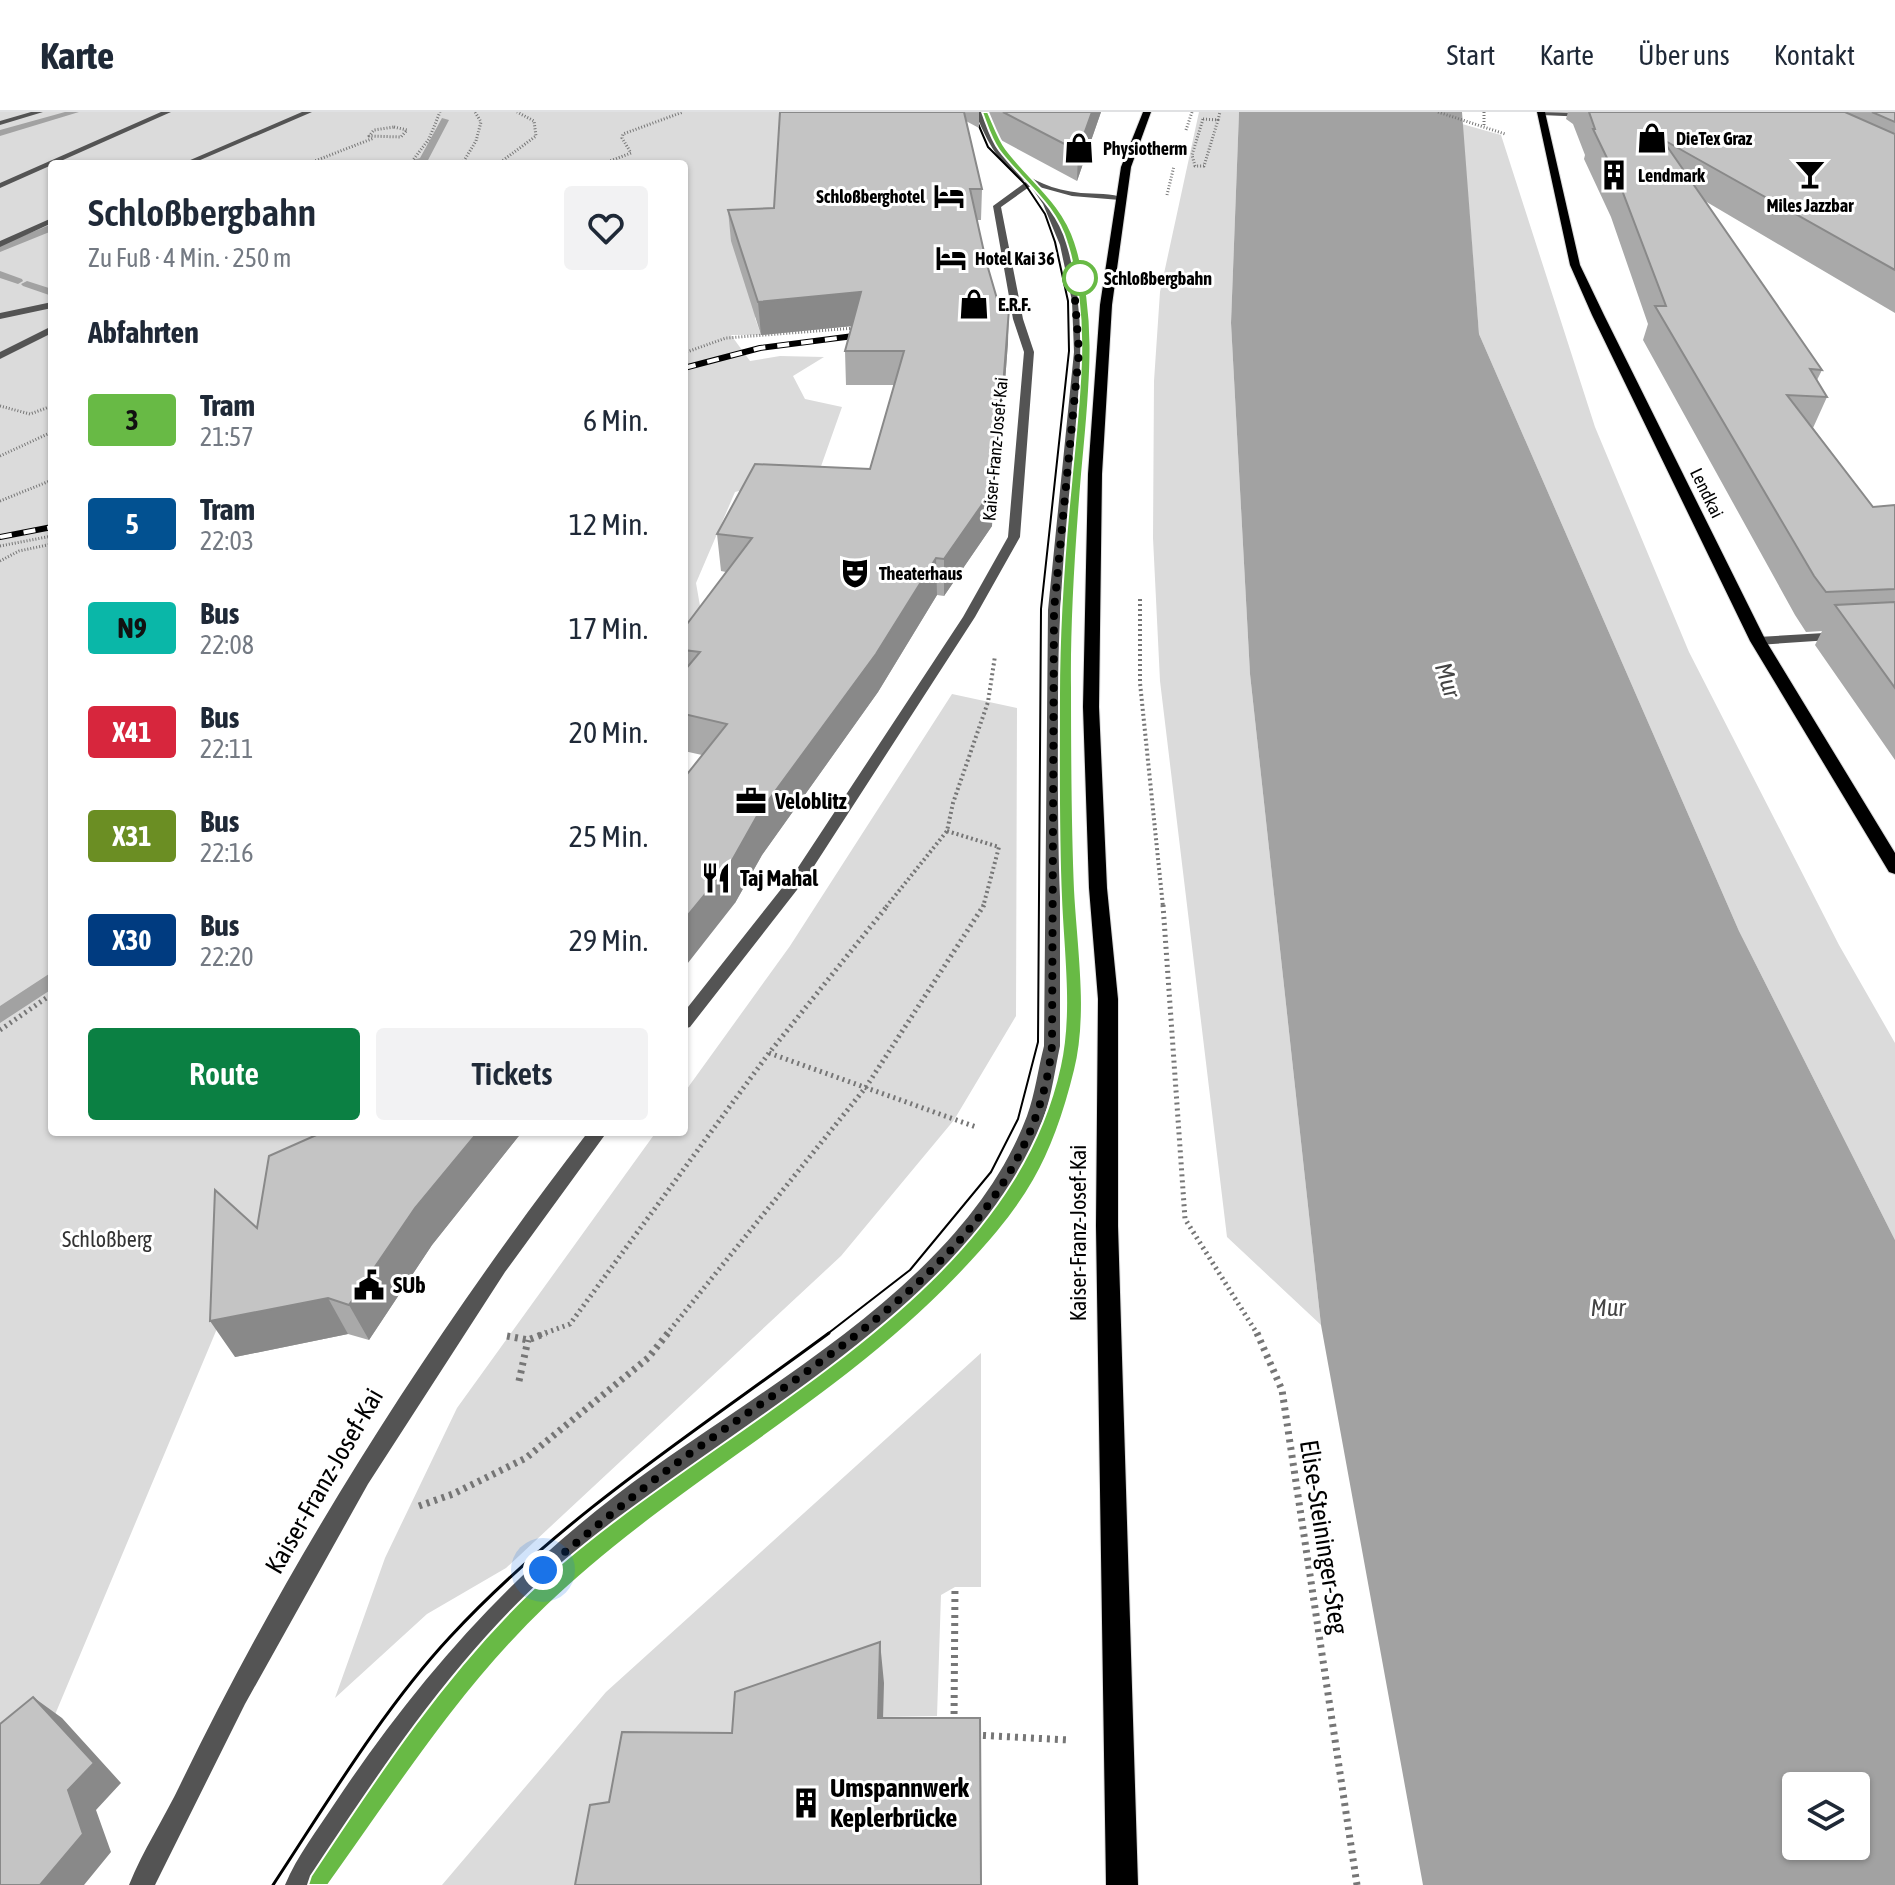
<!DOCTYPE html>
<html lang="de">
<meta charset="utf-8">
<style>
body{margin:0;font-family:"Asap Condensed",sans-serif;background:#f2f2f3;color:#1f2937;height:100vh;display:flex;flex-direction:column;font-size:30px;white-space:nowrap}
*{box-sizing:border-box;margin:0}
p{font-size:26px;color:#747a83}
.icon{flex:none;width:44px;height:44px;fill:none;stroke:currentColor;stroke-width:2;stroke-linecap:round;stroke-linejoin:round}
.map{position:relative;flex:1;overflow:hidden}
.sheet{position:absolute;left:48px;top:48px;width:640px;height:976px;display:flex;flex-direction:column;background:#fff;border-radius:8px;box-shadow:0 2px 6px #0004}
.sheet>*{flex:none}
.badge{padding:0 16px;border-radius:6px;font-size:28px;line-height:52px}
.controls{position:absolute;left:1782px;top:1660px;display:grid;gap:16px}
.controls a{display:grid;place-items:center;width:88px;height:88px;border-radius:8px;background:#fff;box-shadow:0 2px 6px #0004;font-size:40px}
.you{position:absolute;width:40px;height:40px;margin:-20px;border:6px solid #fff;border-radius:50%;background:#1a73e8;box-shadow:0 0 0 12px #1a73e833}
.map>.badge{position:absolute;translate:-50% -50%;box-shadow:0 0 0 4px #fff}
h2{padding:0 40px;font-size:30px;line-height:72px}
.round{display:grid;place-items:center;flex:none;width:84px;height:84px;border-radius:8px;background:#f2f2f3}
.summary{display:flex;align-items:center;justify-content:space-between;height:136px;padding:0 40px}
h1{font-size:38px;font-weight:600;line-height:60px}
.button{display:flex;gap:16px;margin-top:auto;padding:16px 40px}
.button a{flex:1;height:92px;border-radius:8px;background:#0b8043;color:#fff;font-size:32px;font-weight:600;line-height:92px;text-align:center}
.button a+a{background:#f2f2f3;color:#1f2937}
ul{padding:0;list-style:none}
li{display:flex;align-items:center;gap:24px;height:104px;padding:0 40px}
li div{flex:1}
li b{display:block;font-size:30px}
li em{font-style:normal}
li .badge{min-width:88px;font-weight:700;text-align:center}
header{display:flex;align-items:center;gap:48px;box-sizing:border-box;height:112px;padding:0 40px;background:#fff;border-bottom:2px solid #e0e1e3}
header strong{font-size:38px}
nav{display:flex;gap:44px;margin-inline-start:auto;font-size:28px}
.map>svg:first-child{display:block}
</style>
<header>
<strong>Karte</strong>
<nav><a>Start</a><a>Karte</a><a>Über uns</a><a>Kontakt</a></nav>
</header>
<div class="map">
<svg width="1895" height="1773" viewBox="0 0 1895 1773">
<rect width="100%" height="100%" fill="#fff"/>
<!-- green -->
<path fill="#dbdbdb" d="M0,0h856l-47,36 -54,170 6,17h-30l19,26 30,-5 44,1 -31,19 12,23 37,8 -23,65 -84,20 -39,91 7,40 -19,32v-491h-632v968h324l-139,149 -183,436 -54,45z
M1199,0h40l-8,211 19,351 71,651 -94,-88 -67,-556 -7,-143 1,-157 6,-89z
M1462,12l39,11 94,292 94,225 150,293 56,98v197l-156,-309 -260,-597z
M952,582l65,14 -1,308 -62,104 -113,136 -335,312 -79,46 -92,84 50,-140 72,-150 199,-276h28v-39l106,-147z
M981,1241v234h-26l-14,8 -4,121 -54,1 -280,168h-161l164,-193z"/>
<!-- water -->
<path fill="#a2a2a2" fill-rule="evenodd" d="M1239,0h223l17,222 260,597 156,309v645h-472l-102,-560 -71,-651 -19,-351zM1796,1674h60v60h-60z"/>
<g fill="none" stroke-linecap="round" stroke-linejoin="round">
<!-- stream -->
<path fill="#a2a2a2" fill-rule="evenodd" d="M65,0h14l-79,24v-6z
M442,6l7,2 -22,42 -28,2 21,-6z
M52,112v7l-52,21v-7z
M0,159l22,8 1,2 -5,3 -18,-6z
M27,169l25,8v7l-29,-10 -2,-2z
M52,860v17l-52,34v-17z"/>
<!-- primary casing -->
<g stroke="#dbdbdb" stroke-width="2">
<path id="primary" d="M1143,0h8l-20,55 -19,138 -10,169 -3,233 8,181 11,111v227l20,659h-32l-10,-659 2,-227 -9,-111 -6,-181 5,-233 12,-169 21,-138z
M1537,0h8l35,153 24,50 162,326 129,212v21l-6,-2 -139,-231 -158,-326 -22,-50z"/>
</g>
<!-- path-far3 -->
<path stroke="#767676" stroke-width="3" stroke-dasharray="1 2" stroke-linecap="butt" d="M1438,0l67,22
M1484,0v14
M1203,7l15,1 -14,46h-9l-3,-11z
M1218,8l2,-8
M394,15l13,3 -6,7 -32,-1 5,-6z
M1186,18l6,-18
M307,52l67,-26
M398,52l12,-2
M410,52l19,-25 11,-27
M462,52l14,-23 5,-19 -6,-10
M498,52l38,-28 -2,-15 -17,-9
M602,52l29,-11 -9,-15 1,-4 60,-22
M1167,83l7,-29
M684,241l42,-15 129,-10
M0,294l30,8 22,-8
M0,344l52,-24
M0,389l52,-21
M0,434l52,-10
M0,449l19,-10 33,-7"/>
<!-- path-far2 -->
<path stroke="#767676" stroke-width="4" stroke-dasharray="2 3" stroke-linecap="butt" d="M1140,487v84l23,224
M947,719l52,16 -16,60
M886,795l61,-76 6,-28 35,-101 7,-46"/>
<!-- path-far1 -->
<path stroke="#767676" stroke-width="5" stroke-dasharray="2 4" stroke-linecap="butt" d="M1163,793l22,314 73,116
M0,918l52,-36
M769,941l207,74
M540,1223l30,-11 199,-271 119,-148
M666,1223l200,-248 118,-182"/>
<!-- path -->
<path stroke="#767676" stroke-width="7" stroke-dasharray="3 5" stroke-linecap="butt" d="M1257,1221l25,57 75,495
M507,1224l21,4 18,-7
M519,1269l9,-41
M419,1394l34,-12 73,-36 122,-100 20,-25
M954,1610l1,-135
M975,1623l94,5"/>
<!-- service -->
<path fill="#545454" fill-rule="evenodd" d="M1027,69h6l18,23 17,41 12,56 4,51 -24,258v436c-5,23 -8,48 -16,71 -76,203 -307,298 -460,431 -110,96 -197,213 -273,337h-26c12,-29 33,-56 50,-82 77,-116 169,-222 280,-307 138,-106 347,-208 412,-380 8,-22 11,-47 17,-70l4,-436 26,-258 -2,-51 -12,-56 -17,-41z"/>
<!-- pedestrian -->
<path fill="#545454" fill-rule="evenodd" d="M31,0h12l-43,13v-4z
M161,0h10l-171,76v-5z
M302,0h10l-121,52h-10z
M52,106v5l-52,24v-6z
M52,190v6l-52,11v-6z
M52,214v7l-52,26v-7z"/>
<!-- minor -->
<path fill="#545454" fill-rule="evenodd" d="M975,0h8c19,50 43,74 98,81 14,1 31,0 43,5l-4,2 -48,-4 -40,-11 -31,22 22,112 11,33 -14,185 -45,80 -168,260 -117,150 -6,2v-17l113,-143 166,-252 45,-80 16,-185 -11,-33 -20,-113 33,-24c-27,-17 -39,-40 -51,-70z
M1538,0l49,1 4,2 -4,2 -46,-2z
M1841,520l4,1v6l-87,6 -6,-4 6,-4z
M588,1020h19l-102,140 -137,212 -123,220 -90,181h-26c14,-35 36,-68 52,-102 112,-231 251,-448 407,-651z"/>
<!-- primary -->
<use href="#primary" fill="#000" fill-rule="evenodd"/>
<!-- tram-far1 -->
<path stroke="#000" stroke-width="2" d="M826,1223l84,-65 81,-98 27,-53 20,-77 3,-433 28,-258 -1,-50 -13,-59 -10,-28 -20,-30 -37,-37 -15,-35
M881,1223c68,-52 141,-125 169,-208 33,-97 21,-158 17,-256 -2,-50 0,-99 0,-148 0,-35 -2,-70 -1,-105 2,-100 25,-201 19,-302 -3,-49 -19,-90 -47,-131"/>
<!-- tram -->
<path stroke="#000" stroke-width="3" d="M273,1773c54,-82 110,-176 177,-248 110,-119 249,-208 379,-304
M320,1773c65,-103 133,-204 222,-289 104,-99 228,-174 342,-263"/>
<!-- rail casing -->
<g stroke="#000" stroke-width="6">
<path id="rail" d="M684,256l76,-20 109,-14
M0,425l52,-10"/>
</g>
<!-- rail -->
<use href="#rail" stroke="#fff" stroke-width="4" stroke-dasharray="12" stroke-linecap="butt"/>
</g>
<!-- wall -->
<path fill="#a9a9a9" d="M780,0h199v16l-13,-7 16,68 -1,31h-4l9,41 22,81 -6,80 -6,1 -4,103 -48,70 -7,-1 -59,97 -116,163 -27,48 -33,-148 -18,-4v-123l42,-56 -5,-1 -4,-37 153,-65 24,-84h-48l-1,-34 7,-25 -91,9 -30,-94 -3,-31 46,-2z
M985,0h116l-24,69 -78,-42z
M1568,0h327v201l-190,-112 117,169 -5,10 10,17 -14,31 60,79 22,-2v255l-80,-115 7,-14 -16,1 -11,-17 -152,-275 5,-16 -37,-107 -27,-58 1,-4 -12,-31 -7,-5z
M518,1025l-86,108 -63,95 -21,-6 -113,23 22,-129z"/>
<!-- shaded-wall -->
<path fill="#898989" d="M1092,0h9l-24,69 1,-30z
M861,180l2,33 -102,10 -3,-33z
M1009,197l-1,33 -6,80 -6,1 -4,103 -48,70v-37l53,-170z
M936,446l1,37 -59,97 -116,163 -27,48 -51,65v-48z
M478,1020h46l-6,5 -86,108 -63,95 -20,-35 66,-97z
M328,1186l20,36 -113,23 -25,-36z
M880,1530l4,41 -2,73 -4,-38z
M33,1585l29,21 59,65 -25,27 15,42 -27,33h-44z"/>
<!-- building -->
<path fill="#c4c4c4" stroke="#898989" stroke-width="2" d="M780,0h184l18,77h-12l16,72 14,48h9l-6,78 -6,2 -4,100 -49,70 -8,-1 -60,96 -119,162 -27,48 -46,56v-142l43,-54 -43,-10v-43l16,-19 -16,-2v-22l68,-90 -35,-4 38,-70 115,5 34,-118h-59l16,-59 -103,10 -30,-92 46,-2z
M1003,0h89l-14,39z
M1589,0h256l50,22v136l-233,-131 160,231 -12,-1 17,28 -40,-2 86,112 22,-2v84l-69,3 -12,-16 -159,-270h11l-46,-121 -27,-56h2z
M1872,0h23v10z
M1895,490v86l-60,-83z
M323,1020h155l-63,76 -66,97 -21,-7 -118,23 5,-131 42,38 12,-72z
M880,1530l-2,76h102l1,167h-406l15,-80 19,-3 13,-70 110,1 3,-41z
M33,1585l61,66 -26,27 15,44 -43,51h-40v-161z"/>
<!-- line -->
<path fill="#68ba45" stroke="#fff" stroke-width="2" d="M982,0h6c5,11 10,26 18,37 24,32 56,53 69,93 25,76 14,154 7,232 -6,72 -11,142 -10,213 0,68 0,135 3,203 3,58 14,124 0,180 -9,37 -22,77 -41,110 -21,37 -50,69 -80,100 -121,125 -281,205 -407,326 -88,84 -152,186 -219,279h-20l3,-9c67,-101 132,-200 219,-284 168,-161 477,-281 530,-526 12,-54 3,-114 1,-169 -3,-67 -2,-134 -2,-201 0,-71 5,-141 12,-211 7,-81 21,-163 -4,-242 -11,-39 -44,-61 -68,-93 -8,-11 -12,-25 -17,-38z"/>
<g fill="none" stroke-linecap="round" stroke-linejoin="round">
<!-- walk -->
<path stroke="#000" stroke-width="8" stroke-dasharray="0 14.4" d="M543,1458c42,-34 84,-70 127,-102 146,-108 361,-221 382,-422l2,-436 25,-258 -5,-66 6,-8"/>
</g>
<!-- icons -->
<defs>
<g id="shop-bare" transform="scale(2.4)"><path d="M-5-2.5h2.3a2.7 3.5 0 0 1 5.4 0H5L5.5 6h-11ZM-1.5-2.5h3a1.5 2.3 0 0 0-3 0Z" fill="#000" stroke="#fff" stroke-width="2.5" paint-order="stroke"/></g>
<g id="bar-bare" transform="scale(2.4)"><path d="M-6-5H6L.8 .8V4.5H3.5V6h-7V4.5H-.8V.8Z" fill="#000" stroke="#fff" stroke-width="2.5" paint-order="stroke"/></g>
<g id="building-bare" transform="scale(2.4)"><path d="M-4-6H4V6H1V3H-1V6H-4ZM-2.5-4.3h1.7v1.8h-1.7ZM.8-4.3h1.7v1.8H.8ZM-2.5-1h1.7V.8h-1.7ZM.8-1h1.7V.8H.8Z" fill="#000" stroke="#fff" stroke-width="2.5" paint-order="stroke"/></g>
<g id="hotel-bare" transform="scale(2.4)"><path d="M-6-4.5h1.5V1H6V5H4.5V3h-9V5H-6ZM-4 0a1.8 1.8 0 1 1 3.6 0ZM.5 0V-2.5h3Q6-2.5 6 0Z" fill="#000" stroke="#fff" stroke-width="2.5" paint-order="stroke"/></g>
<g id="theatre-bare" transform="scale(2.4)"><path d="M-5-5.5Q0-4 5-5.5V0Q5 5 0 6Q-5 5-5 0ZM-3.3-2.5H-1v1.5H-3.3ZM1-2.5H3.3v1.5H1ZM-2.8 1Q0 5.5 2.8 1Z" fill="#000" stroke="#fff" stroke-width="2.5" paint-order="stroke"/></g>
<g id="office-bare" transform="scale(2.4)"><path d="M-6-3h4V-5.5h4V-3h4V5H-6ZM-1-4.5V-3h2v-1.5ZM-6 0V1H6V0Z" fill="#000" stroke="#fff" stroke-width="2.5" paint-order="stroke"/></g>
<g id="restaurant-bare" transform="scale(2.4)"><path d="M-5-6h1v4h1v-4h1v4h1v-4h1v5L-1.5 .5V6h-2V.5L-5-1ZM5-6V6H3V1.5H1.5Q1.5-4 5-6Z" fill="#000" stroke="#fff" stroke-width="2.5" paint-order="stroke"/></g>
<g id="civic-bare" transform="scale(2.4)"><path d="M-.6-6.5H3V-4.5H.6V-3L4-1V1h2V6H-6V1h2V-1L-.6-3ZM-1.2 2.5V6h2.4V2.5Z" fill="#000" stroke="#fff" stroke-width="2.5" paint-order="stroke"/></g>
</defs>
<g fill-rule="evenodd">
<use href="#shop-bare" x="1652" y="26"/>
<use href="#shop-bare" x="1079" y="36"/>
<use href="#bar-bare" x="1810" y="62"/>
<use href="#building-bare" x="1614" y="63"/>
<use href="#hotel-bare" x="949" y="84"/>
<use href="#hotel-bare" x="951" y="146"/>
<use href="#shop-bare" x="974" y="192"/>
<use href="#theatre-bare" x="855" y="461"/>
<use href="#office-bare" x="751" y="689"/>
<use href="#restaurant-bare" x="716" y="766"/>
<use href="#civic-bare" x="369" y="1173"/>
<use href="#building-bare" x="806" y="1691"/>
</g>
<!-- markers -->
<circle fill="#fff" stroke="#68ba45" stroke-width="4" cx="1080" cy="166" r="16"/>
<g text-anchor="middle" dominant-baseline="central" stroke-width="6" stroke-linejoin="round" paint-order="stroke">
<!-- far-poi labels -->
<g font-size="18" font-weight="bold" fill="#000" stroke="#fff" text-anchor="start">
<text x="1676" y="26">DieTex Graz</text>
<text x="1103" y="36">Physiotherm</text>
<text x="1638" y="63">Lendmark</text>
<text x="925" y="84" text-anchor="end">Schloßberghotel</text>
<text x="1810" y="93" text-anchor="middle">Miles Jazzbar</text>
<text x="975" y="146">Hotel Kai 36</text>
<text x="998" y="192">E.R.F.</text>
<text x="879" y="461">Theaterhaus</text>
</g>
<!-- far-stop labels -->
<g font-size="18" font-weight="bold" fill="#000" stroke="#fff" text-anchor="start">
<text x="1104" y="166">Schloßbergbahn</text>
</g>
<!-- far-street labels -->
<g font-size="18" fill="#000" stroke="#fff">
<text transform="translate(995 337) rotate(-85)">Kaiser-Franz-Josef-Kai</text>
<text transform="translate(1707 381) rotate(64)">Lendkai</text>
</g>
<!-- poi labels -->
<g font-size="22" font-weight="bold" fill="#000" stroke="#fff" text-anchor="start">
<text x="775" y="689">Veloblitz</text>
<text x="740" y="766">Taj Mahal</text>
<text x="393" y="1173">SUb</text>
</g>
<!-- street labels -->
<g font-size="22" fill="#000" stroke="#fff">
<text transform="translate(1078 1121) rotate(-90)">Kaiser-Franz-Josef-Kai</text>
</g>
<!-- park labels -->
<g font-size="22" fill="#323232" stroke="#fff">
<text x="107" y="1127">Schloßberg</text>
</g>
<!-- water labels -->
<g font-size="24" font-style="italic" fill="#434343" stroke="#fff">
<text transform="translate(1448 568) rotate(72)">Mur</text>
<text x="1608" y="1195">Mur</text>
</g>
<!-- near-street labels -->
<g font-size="26" fill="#000" stroke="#fff">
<text transform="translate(324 1369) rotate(-60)">Kaiser-Franz-Josef-Kai</text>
<text transform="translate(1324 1425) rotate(81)">Elise-Steininger-Steg</text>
</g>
<!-- near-poi labels -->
<g font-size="26" font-weight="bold" fill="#000" stroke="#fff" text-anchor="start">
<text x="830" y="1676">Umspannwerk<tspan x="830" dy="30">Keplerbrücke</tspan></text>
</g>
</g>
</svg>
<div class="controls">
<a><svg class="icon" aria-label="layers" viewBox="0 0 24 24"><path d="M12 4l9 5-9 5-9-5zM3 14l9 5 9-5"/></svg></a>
</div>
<div class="you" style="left:543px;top:1458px"></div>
<section class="sheet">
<div class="summary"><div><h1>Schloßbergbahn</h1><p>Zu Fuß · 4 Min. · 250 m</p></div><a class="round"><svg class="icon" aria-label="heart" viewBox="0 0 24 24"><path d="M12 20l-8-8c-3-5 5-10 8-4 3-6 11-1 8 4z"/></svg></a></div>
<h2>Abfahrten</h2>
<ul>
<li><span class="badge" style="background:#68ba45;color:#111">3</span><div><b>Tram</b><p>21:57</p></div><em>6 Min.</em></li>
<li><span class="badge" style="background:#025191;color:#fff">5</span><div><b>Tram</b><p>22:03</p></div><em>12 Min.</em></li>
<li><span class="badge" style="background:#0ab7a8;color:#111">N9</span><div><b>Bus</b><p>22:08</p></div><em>17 Min.</em></li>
<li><span class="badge" style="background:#d7263d;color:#fff">X41</span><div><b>Bus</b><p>22:11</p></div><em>20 Min.</em></li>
<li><span class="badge" style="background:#6b8e23;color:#fff">X31</span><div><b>Bus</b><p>22:16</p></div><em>25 Min.</em></li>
<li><span class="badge" style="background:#003b80;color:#fff">X30</span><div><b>Bus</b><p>22:20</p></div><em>29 Min.</em></li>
</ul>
<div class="button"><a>Route</a><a>Tickets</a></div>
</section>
</div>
